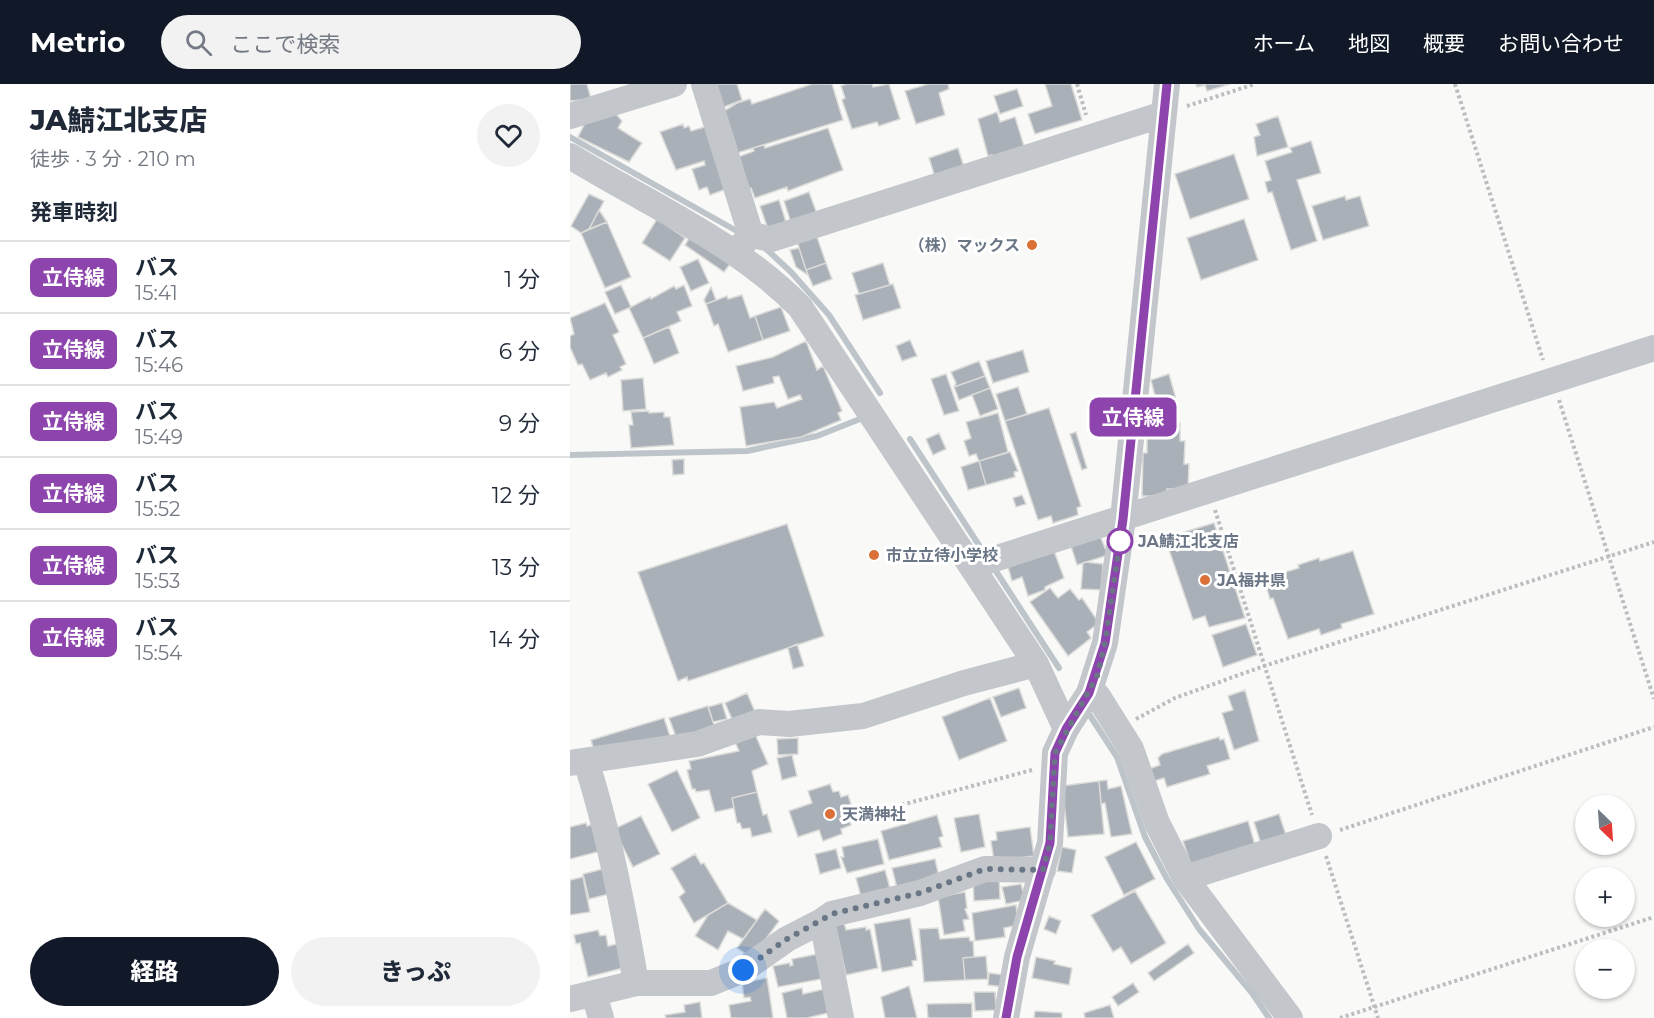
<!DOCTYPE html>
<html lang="ja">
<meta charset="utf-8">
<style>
body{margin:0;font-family:Montserrat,"Noto Sans JP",sans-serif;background:#f2f2f3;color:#1f2937;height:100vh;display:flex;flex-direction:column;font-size:22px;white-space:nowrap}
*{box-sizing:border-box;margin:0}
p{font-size:20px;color:#747a83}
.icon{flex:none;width:33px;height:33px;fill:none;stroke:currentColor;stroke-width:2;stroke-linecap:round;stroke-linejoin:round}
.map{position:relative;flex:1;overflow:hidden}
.drawer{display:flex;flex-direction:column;background:#fff;width:570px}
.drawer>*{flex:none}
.badge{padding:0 12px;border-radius:9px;font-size:21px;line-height:39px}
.needle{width:39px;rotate:155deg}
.tools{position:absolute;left:1005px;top:711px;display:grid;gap:12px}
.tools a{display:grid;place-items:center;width:60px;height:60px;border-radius:50%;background:#fff;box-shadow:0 2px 4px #0004;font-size:30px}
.you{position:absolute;width:30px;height:30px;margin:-15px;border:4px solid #fff;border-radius:50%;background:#1a73e8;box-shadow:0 0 0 9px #1a73e833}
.map>.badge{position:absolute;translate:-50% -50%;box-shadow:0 0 0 3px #fff}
h2{padding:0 30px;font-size:22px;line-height:54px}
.round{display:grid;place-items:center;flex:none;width:63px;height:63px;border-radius:32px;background:#f2f2f3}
.overview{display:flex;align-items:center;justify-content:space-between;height:102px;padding:0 30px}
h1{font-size:28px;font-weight:800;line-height:45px}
.button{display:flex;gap:12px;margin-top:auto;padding:12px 30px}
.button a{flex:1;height:69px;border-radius:36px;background:#111827;color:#fff;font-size:24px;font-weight:800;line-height:69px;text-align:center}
.button a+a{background:#f2f2f3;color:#1f2937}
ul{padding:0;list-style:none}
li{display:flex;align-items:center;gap:18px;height:72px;padding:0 30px;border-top:2px solid #e0e1e3}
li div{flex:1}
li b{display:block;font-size:22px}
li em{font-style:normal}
li .badge{min-width:66px;font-weight:700;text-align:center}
header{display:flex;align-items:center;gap:36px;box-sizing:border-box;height:84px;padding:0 30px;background:#111827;color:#fff}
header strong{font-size:28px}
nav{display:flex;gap:33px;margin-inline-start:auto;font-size:21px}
.search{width:420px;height:54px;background:#f2f2f3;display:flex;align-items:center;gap:15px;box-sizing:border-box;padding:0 21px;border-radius:33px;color:#747a83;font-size:22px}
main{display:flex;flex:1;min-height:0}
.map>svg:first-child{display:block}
</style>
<header>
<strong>Metrio</strong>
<div class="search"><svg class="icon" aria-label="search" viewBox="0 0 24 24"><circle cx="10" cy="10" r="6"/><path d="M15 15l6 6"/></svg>ここで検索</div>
<nav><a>ホーム</a><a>地図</a><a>概要</a><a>お問い合わせ</a></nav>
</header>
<main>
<section class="drawer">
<div class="overview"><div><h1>JA鯖江北支店</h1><p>徒歩 · 3 分 · 210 m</p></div><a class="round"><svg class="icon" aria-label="heart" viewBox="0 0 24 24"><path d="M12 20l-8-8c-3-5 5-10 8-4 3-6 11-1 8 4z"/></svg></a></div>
<h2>発車時刻</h2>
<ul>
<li><span class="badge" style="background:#8e44ad;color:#fff">立侍線</span><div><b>バス</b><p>15:41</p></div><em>1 分</em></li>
<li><span class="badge" style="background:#8e44ad;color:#fff">立侍線</span><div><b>バス</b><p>15:46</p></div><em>6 分</em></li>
<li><span class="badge" style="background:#8e44ad;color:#fff">立侍線</span><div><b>バス</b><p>15:49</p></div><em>9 分</em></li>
<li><span class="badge" style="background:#8e44ad;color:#fff">立侍線</span><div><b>バス</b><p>15:52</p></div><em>12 分</em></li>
<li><span class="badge" style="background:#8e44ad;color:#fff">立侍線</span><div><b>バス</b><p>15:53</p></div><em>13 分</em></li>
<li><span class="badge" style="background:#8e44ad;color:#fff">立侍線</span><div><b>バス</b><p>15:54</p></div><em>14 分</em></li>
</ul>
<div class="button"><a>経路</a><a>きっぷ</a></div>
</section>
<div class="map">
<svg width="1084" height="934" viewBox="0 0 1084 934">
<rect width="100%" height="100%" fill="#f9f9f7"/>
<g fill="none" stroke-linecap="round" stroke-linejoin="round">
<!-- stream -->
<path stroke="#bdc5cb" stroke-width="6" d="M0,53l165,93
M193,162l28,26 38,43 51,78
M340,355l76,117
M0,371l177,-4 70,-15 43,-17
M422,481l67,103
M517,627l30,46 28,80 22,42 32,50 53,64 17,25"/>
</g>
<!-- building -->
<path fill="#aab0b7" stroke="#dbdbd9" stroke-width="1.5" d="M0,0h17l4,15 -21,2z
M146,0h21l5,16 -18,7z
M242,0h20l11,36 -106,33 -13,-42 13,-8 13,-4 2,5z
M276,0h26l1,3 16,-3 11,35 -21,7 -2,-4 -25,7 -10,-29 3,-2 -4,-12z
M358,0h20l1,5 -10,4 6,22 -29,9 -11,-33z
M475,0h26l11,36 -47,14 -7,-20 24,-8z
M626,0h34l-23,7 -2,-6 -8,2z
M447,5l6,17 -23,8 -6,-18z
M427,28l3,10 15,-5 9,29 -31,12 -1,-3 -4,1 -10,-37z
M45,29l7,8 -4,7 24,15 -13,19 -51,-25 8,-16z
M708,32l10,31 -31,9 -3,-19 6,-2 -4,-11z
M113,40l1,4 5,-2 2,5 17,-5 21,62 -19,7 -3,-8 -8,3 -7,-21 13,-4 -1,-4 -28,9 -16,-38z
M258,44l15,42 -55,21 -1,-4 -32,11 -4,-10 -2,1 -11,-32 16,-6 -1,-3 11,-3 1,3z
M741,57l10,32 -24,7 20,61 -26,9 -19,-58 -4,1 -3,-11 6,-2 -6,-19 27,-9 -2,-4z
M388,64l6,19 -29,10 -6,-19z
M664,70l15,45 -59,20 -15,-45z
M239,108l8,22 -26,9 -7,-22z
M19,110l15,7 -15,28 -8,4 -10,-7z
M775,112l1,4 14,-4 9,30 -46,14 -11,-34z
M209,116l8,25 -18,7 -9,-26z
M29,126l8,12 -18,7z
M87,135l28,19 -15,23 -28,-18z
M674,135l14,41 -57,20 -14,-42z
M37,138l24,55 -26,11 -24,-55z
M245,147l11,32 -20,7 -10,-32z
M120,153l40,27 -6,8 -39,-27z
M229,164l7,22 2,5 -12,-8 -6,-17z
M128,175l11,24 -18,8 -11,-24z
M256,179l6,16 -19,7 -7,-16z
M313,179l7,22 -31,9 -7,-21z
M323,200l8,24 -38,12 -8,-25z
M51,201l10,22 -16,7 -10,-22z
M114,201l8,21 -15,6 4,9 -38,17 -14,-30 21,-11 1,2 23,-13 2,3z
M141,203l5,13 -10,4 -2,-4z
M172,211l8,23 5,-2 8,24 -35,12 -10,-28 -4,2 -8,-22 21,-8 1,3z
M35,219l14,29 -6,3 13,29 -6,3 2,3 -14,7 -2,-4 -16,7 -8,-16 -4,1 -8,-18v-11l4,-2 -4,-16z
M211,223l9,24 -27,9 -8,-24z
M99,243l10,26 -25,11 -11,-26z
M340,256l7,16 -15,5 -6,-15z
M236,257l11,29 6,-4 19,45 -4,2 3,7 -40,17 -55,9 -6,-39 34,-5 3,6 25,-9 -2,-4 -12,4 -9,-23 -6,1 1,6 -31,8 -7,-25 37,-9z
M453,266l6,22 -36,11 -7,-22z
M409,277l6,15 -31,11 2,-4 -5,-11z
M376,290l13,37 -15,4 -13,-36z
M599,290l7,25 -19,5 -6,-24z
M415,292l5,12 -31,12 -5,-13z
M73,294l3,31 -23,2 -2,-31z
M448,303l9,27 -22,7 -9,-27z
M420,304l8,21 -18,7 -8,-21z
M479,324l32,98 -4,2 1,7 -25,8 -2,-7 -13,4 -33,-99z
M79,327v2l15,-1v5h6l4,28 -43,3 -2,-23h4l-2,-13z
M428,329l10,39 -29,9 -3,-7 -7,2 -5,-15 7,-3 -5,-16z
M588,339h22v18h5l-1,23h5l-1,25h-21v7h-25l1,-43h4v-20h10z
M506,348l11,36 -5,2 -12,-36z
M369,349l7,16 -13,6 -7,-16z
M440,368l8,19 -4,1 1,5 -29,8 -7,-24z
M114,375v15l-11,1 -1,-15z
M409,377l7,24 -18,5 -7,-23z
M452,411l4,9 -10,3 -3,-9z
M644,439l31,95 -36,9 -4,-11 -12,4 -28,-82z
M217,440l37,112 -136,45 -1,-4 -9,4 -40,-109z
M530,452l8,19 -31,10 -6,-19z
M484,467l10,27 -19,9v3l-17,6 -6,-19 -10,4 -4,-14z
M783,467l21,63 -33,10 1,4 -21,7 -2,-6 -31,10 -15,-41 -3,1 -5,-17 1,-4 33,-10 -1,-3 21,-7 1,3z
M515,478l18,2 -2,26 -20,-1 2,-26z
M480,504l8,10 12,-9 9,11 3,-2 17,25 -12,9 4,6 -23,18 -38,-54z
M676,540l11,31 -34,12 -11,-32z
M227,560l7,22 -11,3 -5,-21z
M449,604l7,20 -25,9 -8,-20z
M675,606l14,51 -25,9 -12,-37 11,-3 -5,-14z
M177,609l9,21 -22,10 -9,-21z
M420,614l17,43 -48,19 -17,-43z
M152,619l5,16 -14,3 -5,-15z
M138,622l7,22 -39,9 -7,-19z
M94,634l7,21 -78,8 -2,-7z
M185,650l13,30 -16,7 5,21 -25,6 2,10 -19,4 -6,-22 -13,2 -1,-3h-3l-5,-19 4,-1 -2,-8 50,-10 -4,-9z
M649,653l1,3 4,-1 6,20 -23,7 3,8 -43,13 -3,-9 -10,3 -5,-12 11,-4 -2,-7 4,-4z
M228,654v16l-20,1 -1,-16z
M222,671l5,21 -15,4 -5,-22z
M107,686l23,48 -28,14 -24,-48z
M537,696l1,9 13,-3 11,48 -21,3 -6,-34 -4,1 -2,-23z
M529,697l5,53 -36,3 -6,-51z
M260,700l3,8 6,-1 2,6 7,-2 7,22 -6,2 2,6 -10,4 1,5 -19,7 -4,-11 -21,7 -9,-26 23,-8 -4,-12z
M187,708l6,23 4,-1 5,18 -20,5 -2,-9 -8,1 -2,-6h-3l-5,-25z
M409,730l6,33 -24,5 -7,-34z
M709,730l7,21 -25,9 -7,-22z
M367,731l6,21 -4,2 3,9 -53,13 -8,-29z
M71,732l19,38 -27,13 -19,-38z
M678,737l7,24 -64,20 -8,-24z
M16,739l1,3 7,-2 7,27 -31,8v-32z
M460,743l4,29 -40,5 -3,-20 6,-1 -1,-8z
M308,755l6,25 -37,9 -6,-16h3l-2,-10z
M566,758l19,37 -31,16 -19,-38z
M492,763l14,3 -4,23 -15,-2z
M266,765l5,19 -21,6 -5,-20z
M125,770l6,10 3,-1 24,40 -34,20 -15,-26 6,-5 -14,-24z
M365,775l5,22 -42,11 -6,-24z
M37,784l6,25 -24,6 -6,-25z
M315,786l6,22 -30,5 -5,-19z
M13,793l7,35 -20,3v-35z
M429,794l1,21 -26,2 -1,-21z
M451,800l4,16 -19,4 -4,-17z
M565,807l31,52 -35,21 -10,-17 -8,5 -22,-37z
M395,808l2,16 -2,1 4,10 -6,1 2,11 -21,4 -6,-38z
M158,819l29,17 -14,19 -15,-8 -10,19 -23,-14 13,-21z
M446,821l2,20 -14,3 1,9 -30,4 -3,-28z
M195,825l14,12 -27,37 -15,-10z
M479,832l12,5 -5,13 -12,-5z
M340,834l7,42 -5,1 1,5 -31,6 -8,-48z
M273,835l3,11 20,-3v3l4,-1 8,39 -32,7 -12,-55z
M368,844l2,11 29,-2 1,4h3l1,16 -11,1 2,22 -41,2 -5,-53z
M28,846l2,6 6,-1 2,11 13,-3 6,24 -39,10 -8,-34 -4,1 -2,-9z
M618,860l6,9 -40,28 -6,-8z
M253,869l4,25 -49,9 -5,-21 17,-3v3l3,-1 -1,-6z
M416,872l2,23 -23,1 -2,-22z
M466,873l19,4 -1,3 18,4 -3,17 -37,-7z
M419,889l15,2v12l-16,-2z
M197,894l6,40h-42l-2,-13 22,-4 -1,-4 -6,1 -2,-15z
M563,899l6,9 -21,14 -6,-9z
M339,902l8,32h-32l-4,-21z
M232,904l1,6 26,-6 -1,25 -21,5h-20l-5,-25z
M404,908h21l1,18 -21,1z
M130,918l2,16h-36l-1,-3 20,-3 -1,-7z
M402,919v15h-44l-1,-14z
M540,921l4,13h-29l-1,-5z
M465,927l27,2v5h-28z"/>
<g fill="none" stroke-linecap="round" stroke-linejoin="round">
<!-- path -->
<path stroke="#bbbdc0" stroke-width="4" stroke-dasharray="3 3" stroke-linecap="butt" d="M507,0l9,31
M885,0l88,276
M617,22l68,-22
M989,316l95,299
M645,426l97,305
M566,635l39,-21 89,-32 390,-124
M320,724l142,-38
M770,746l314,-103
M756,772l52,162
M770,934l314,-101"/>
<!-- minor -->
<path stroke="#c3c6ca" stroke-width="26" d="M134,0l47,151 -10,11
M0,32l104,-32
M0,72c78,48 165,85 230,151l236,357 30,65
M181,151l20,4 393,-125
M402,482l682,-218
M519,609l8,2 34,54 26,74 28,55 105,140
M16,677c23,72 37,147 50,222
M0,679l127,-19 62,-22 30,2 74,-8 101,-33 72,-19
M615,794l134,-42
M24,910l7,24
M0,915l66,-16h75l32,-13 44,-31 35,-18
M271,934l-19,-97 10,-7 88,-21 65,-24 58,1
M436,934l11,-61 33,-114 5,-90 11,-24 23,-36 16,-50 18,-124 44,-435"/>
</g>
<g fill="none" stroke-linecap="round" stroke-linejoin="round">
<!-- line casing -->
<g stroke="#fff" stroke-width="14">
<path id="line" d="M436,934l11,-61 33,-114 5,-90 11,-24 23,-36 16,-50 18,-124 44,-435"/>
</g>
<!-- line -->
<use href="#line" stroke="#8e44ad" stroke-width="9"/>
<!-- walk -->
<path stroke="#6a7686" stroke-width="6" stroke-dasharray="0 10.8" d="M173,886l44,-31 45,-25 88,-21 65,-24 58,1 7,-27 5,-90 42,-77 8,-33 15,-102"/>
</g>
<!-- markers -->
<g fill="#da7037" stroke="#fff" stroke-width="2">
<circle cx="462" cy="161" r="6"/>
<circle cx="304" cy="471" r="6"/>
<circle cx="635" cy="496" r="6"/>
<circle cx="260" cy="730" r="6"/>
</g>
<circle fill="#fff" stroke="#8e44ad" stroke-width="3" cx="550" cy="457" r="12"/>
<g text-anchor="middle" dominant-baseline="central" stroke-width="6" stroke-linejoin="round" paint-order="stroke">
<!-- poi labels -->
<g font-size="16" font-weight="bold" fill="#6a7686" stroke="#fff" text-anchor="start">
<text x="450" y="161" text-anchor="end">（株）マックス</text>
<text x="316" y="471">市立立待小学校</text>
<text x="647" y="496">JA福井県</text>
<text x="272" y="730">天満神社</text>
</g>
<!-- stop labels -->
<g font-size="16" font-weight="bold" fill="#6a7686" stroke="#fff" text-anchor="start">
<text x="568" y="457">JA鯖江北支店</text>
</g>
</g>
</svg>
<div class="tools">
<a><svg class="needle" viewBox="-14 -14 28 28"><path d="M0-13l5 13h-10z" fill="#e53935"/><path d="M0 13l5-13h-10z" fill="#747a83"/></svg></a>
<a>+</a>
<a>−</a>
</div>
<div class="you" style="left:173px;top:886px"></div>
<b class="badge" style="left:563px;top:333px;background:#8e44ad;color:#fff">立侍線</b>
</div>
</main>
